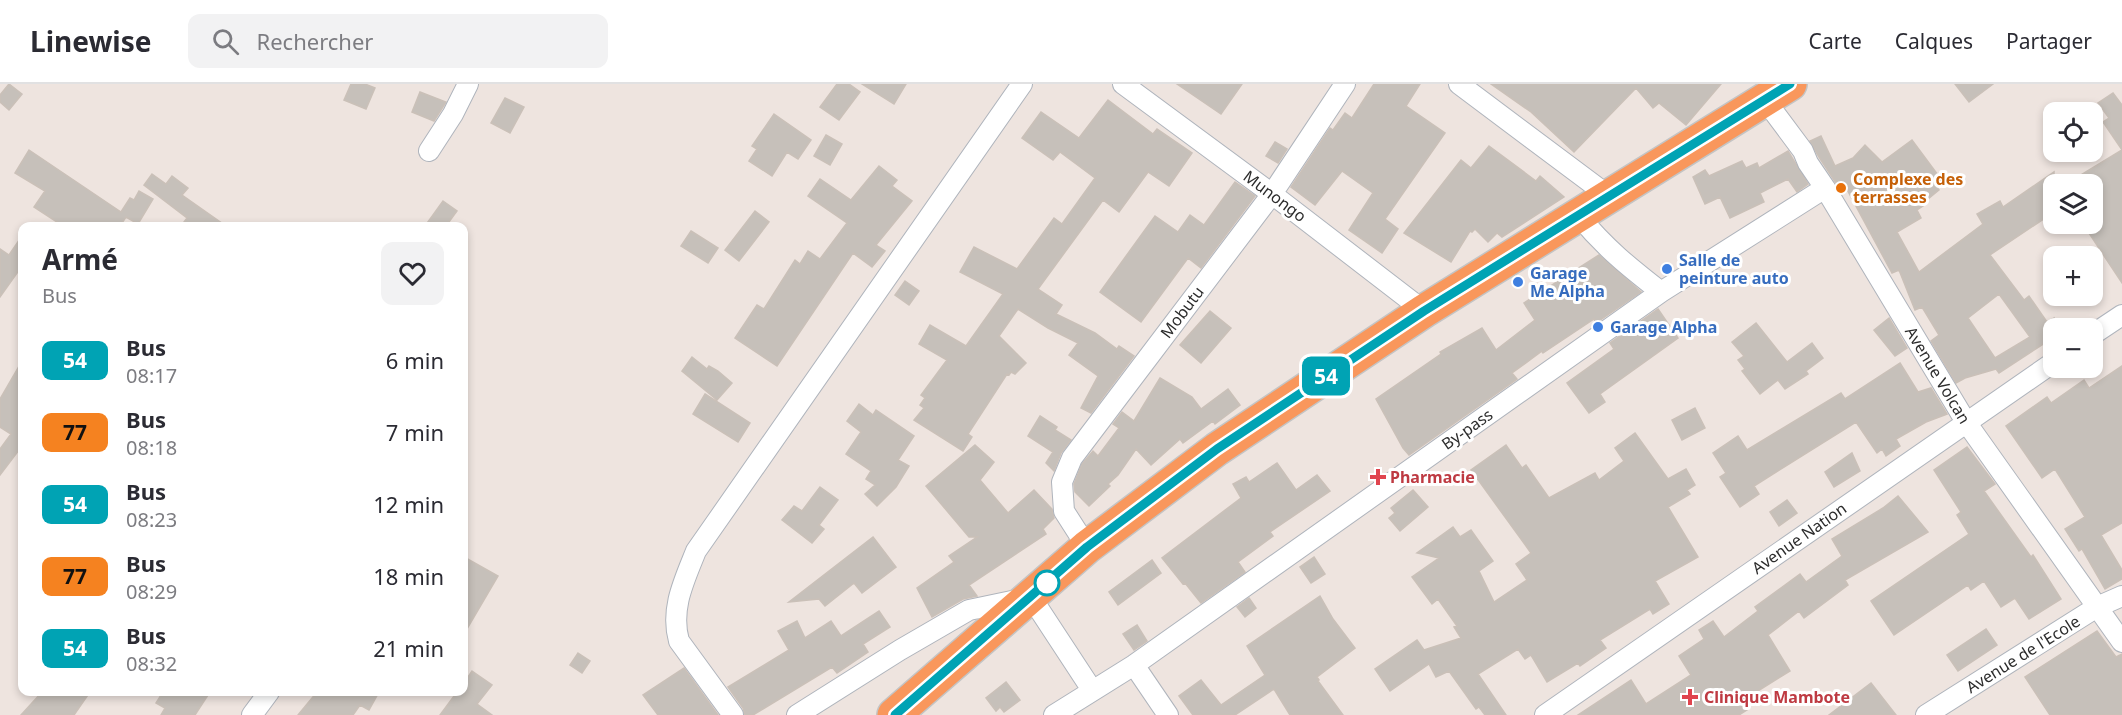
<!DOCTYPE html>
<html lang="fr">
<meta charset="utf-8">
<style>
body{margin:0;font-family:"Noto Sans",sans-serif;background:#f2f2f3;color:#2b2b33;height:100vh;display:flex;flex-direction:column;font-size:22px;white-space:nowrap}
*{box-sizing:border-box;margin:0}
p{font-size:20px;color:#7c7c81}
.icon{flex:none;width:33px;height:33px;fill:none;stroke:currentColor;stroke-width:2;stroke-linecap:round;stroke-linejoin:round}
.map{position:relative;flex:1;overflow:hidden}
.drawer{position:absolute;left:18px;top:138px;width:450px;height:474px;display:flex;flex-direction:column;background:#fff;border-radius:12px;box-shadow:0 3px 9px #0003}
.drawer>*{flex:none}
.badge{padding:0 12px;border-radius:9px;font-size:21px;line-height:39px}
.fabs{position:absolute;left:2043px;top:18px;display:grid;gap:12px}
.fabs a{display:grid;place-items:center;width:60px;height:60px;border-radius:12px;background:#fff;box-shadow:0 3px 9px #0003;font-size:30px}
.map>.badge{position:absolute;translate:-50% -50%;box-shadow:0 0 0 3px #fff}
.round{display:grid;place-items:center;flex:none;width:63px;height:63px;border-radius:12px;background:#f2f2f3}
.head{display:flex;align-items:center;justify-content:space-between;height:102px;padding:0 24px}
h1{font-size:28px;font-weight:700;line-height:45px}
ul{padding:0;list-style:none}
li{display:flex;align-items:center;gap:18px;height:72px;padding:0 24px}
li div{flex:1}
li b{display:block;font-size:22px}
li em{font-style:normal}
li .badge{min-width:66px;font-weight:700;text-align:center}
header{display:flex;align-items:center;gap:36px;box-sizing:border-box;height:84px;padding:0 30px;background:#fff;border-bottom:2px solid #e1e1e2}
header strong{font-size:28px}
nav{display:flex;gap:33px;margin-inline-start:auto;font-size:21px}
.search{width:420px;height:54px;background:#f2f2f3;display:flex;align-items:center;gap:15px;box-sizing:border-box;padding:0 21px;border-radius:12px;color:#7c7c81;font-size:22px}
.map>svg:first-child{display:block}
</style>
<header>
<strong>Linewise</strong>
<div class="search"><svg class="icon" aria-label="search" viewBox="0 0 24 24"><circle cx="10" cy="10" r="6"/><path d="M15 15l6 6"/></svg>Rechercher</div>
<nav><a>Carte</a><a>Calques</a><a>Partager</a></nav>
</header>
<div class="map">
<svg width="2122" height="631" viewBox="0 0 2122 631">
<rect width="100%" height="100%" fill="#eee4df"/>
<!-- building -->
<path fill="#c6c0ba" stroke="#cac0b8" stroke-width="1.5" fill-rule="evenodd" d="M9,0l13,10 -13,16 -9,-8v-7z
M351,0h14l10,4 -9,21 -22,-9z
M837,0h12l11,8 -21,28 -19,-13z
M862,0h44l-12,20z
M1177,0h65l-21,30z
M1374,0h46l-14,22 39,27 -60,86 13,10 -16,24 -33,-23 24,-37 -31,-22 -27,34 -24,-18 39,-59 3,2 12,-17 7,5z
M1491,0h230l-35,41 -27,-22 -6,5 -17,-20 -62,64 -43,-40z
M1955,0h38l-24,18z
M420,8l26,10 -12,19 -22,-9z
M2113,9l9,12v45l-19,-28 6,-4 -11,-15z
M505,14l19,9 -14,26 -19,-10z
M1108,16l45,34 4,-5 35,24 -23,33 -21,-14 -29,40 -16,-12 -65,89 24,16 -6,9 39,19 22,16 2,-3 15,10 -43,57 -10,-5 17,-32 -29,-21 9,-12 -30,-15 -30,-19 -19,27 27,27 -11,11 -4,-2 -2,3 -2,-1 -39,60 4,3 -9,14 -49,-31 10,-12 -4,-3 5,-7 -4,-3 26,-35 -28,-16 11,-19 36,21 37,-52 -43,-22 14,-25 43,22 37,-51 8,6 33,-46 -35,-26 -7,8 -31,-22 19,-26 38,26z
M774,30l37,26 -13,19 -11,-7 -15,24 -23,-15 8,-12 -5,-3z
M826,51l16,9 -12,21 -16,-9z
M1821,52l14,30 18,-8 12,-13 17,17 30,-22 29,39 -7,5 5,6 -17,14 1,2 -6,4 4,8 -24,14 22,40 64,-48 -6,-10 23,-13 3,6 51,-35v40l-64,43 34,45 5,-4 18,26 7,-4v19l-55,36 -3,-4 -31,9 -9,5 -25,-42 8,-6 -17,-28 -7,3 -16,-40 -7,3 -48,-89 -6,2 -19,-29 -9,-16zM1999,210l31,43 -35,21 -27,-40z
M1275,58l12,7 -9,14 -12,-7z
M1489,62l47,35 4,-5 24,21 -62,40 -5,-4 -9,9 -13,-13 -3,3 -2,-1 -19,31 -47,-29 57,-73 10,8z
M29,66l92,62 9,-14 4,2 5,-9 14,8 -15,25 -12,-7 -6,9h-57l-29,-19 11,-16 -30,-18z
M2122,66v133l-39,-59h9v-40h-26z
M1788,67l20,33 -11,8 -9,-13 -28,14 4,9 -34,16 -10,-21 -15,7 -12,-27 12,-7 4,6 33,-15 4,7 11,-5 2,5z
M879,82l18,14 -5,6 20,15 -36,44 9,6 -13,16 -19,-14 -76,113 -42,-28 22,-33 7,4 31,-49 5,4 8,-13 12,8 27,-36 -39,-27 12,-17 31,21z
M152,90l14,10 6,-8 16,12 -6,7 44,31h-45l6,-8 -43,-33z
M1235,98l20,14 -54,72 -13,-10 -47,64 -41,-30 55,-76 23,16 12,-17 14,10z
M443,117l14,10 -11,15h-21z
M755,127l14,11 -30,39 -14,-11z
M691,147l27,17 -10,15 -27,-17z
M22,152v30l-22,31v-48l9,6z
M1599,171l42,37 -45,31 -2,-4 -51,34 -1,-2 -30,22 5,6 -108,76 -6,-7 -27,-49 65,-45 -1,-2 42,-24 14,22 39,-30 -11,-17z
M905,197l14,10 -10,14 -14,-10z
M1658,225l20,29 -78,56 5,8 -16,11 -22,-30 47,-34 -4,-6z
M1210,227l21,17 -30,35 -21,-18z
M1889,234l18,30 -12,8 -21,-26z
M1756,239l31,39 25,-19 11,15 -17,13 2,3 -23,15 -7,-9 -18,14 -18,-23 3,-2 -7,-9 6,-4 -12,-14z
M692,273l15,12 2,-3 9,5 14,12 -15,17 -35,-29z
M22,277v85l-22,29v-26l11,-15 -11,-7v-28z
M1900,279l18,29 13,-4 16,26 -21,8 -30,17 4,7 -14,10 -4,-7 -5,4 -21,-31 -102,64 5,8 -19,13 -20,-30 6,-4 -13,-20 25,-17 9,14 94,-57 4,6z
M2122,282v157l-21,12 21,35v9l-17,10 -23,-40 -3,2 -14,-22 20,-12 -30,-48 -13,9 -36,-52 41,-29 4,6 33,-23 5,8z
M1160,294l32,19 9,12 27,-20 12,16 -25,19 -2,-3 -30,22 -3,-4 -29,26 -15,-16 -18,26 -10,9 2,2 -21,20 -14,-14 -1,-8 8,-20 11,-13 5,5 21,-28 -6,-4 9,-12 12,9z
M705,310l45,29 -12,19 -45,-28z
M859,320l14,11 3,-5 38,26 -16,24 11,6 -13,21 -19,19 -12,-12 10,-9 -9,-6 5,-8 -25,-17 15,-22 -14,-11z
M1695,324l10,20 -23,12 -10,-20z
M1040,332l17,11 -2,3 16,10 -10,13 -7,18 -8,-8 7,-11 -25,-16z
M1635,349l33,46 18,-10 9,16 -8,5 3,4 -22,13 30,50 -43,24 14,23 -16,10 -3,-5 -50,31 6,8 -26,18 -2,-3 -31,19 -16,-27 -6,4 -7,-10 -40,25 28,41h-21l-6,-8 -3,2 -27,-38 -13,6 -7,-13 -39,27 -15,-22 42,-29 7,10 37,-12 -7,-11 3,-1 -19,-27 -6,5 -20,-27 27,-19 -22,-5 36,-26 7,10 11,-7 22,31 -14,10 15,31 33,-22 -11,-16 15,-11 -60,-83 35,-25 16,23 4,-3 23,33 46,-25 4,7 25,-19 -9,-13z
M975,361l19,17 -14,18 28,33 26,-23 18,19 2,9 -11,11 3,5 -77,51 8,11 -14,3 -31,18 -15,-29 37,-26 -5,-6 28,-19h-8l-43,-51z
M1967,363l28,37 -11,7 47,66 2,-2 28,44 -32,20 -14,-21 -14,9 -17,-26 -13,9 -3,-5 -74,50 -23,-34 98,-67 -12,-19 4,-3 -27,-42z
M1852,369l8,18 -26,16 -9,-15z
M1277,379l19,27 21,-15 13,16 -60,41 3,4 -35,26 7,10 -44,31 -16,-20 -2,1 -21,-26 79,-60 -8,-14 13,-7 3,5z
M820,403l18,13 -19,25 5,4 -12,14 -30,-23 12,-14 8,5z
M1413,406l15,17 -28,24 -11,-13 6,-5 -4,-5z
M1898,412l30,36 -83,48 3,5 -44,33 -5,-7 -31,24 22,36 -45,28 5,9 -11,7h-161l53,-35 15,24 45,-29 -12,-19 25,-17 -5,-9 14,-9 11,16 34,-26 -3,-4 45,-33 6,8 36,-26 -10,-17 51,-31z
M1787,416l10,13 -18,13 -9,-14z
M873,453l23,30 -34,26 -8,-10 -29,23 -6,-7 -30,3z
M464,473l34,19 -34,58z
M1314,473l11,17 -14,9 -11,-16z
M1152,476l9,13 -43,32 -9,-13z
M1320,512l13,23 22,29 -38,29 2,3 -1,1 25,34h-53l-16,-26 -39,26h-42l-14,-19 22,-16 20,25 44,-30 -18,-29z
M1249,514l7,10 -11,9 -8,-10z
M879,527l11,16 -27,17 5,8 -31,21 -5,-6 -79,48h-8l-2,-7 -15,-21 61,-37 -11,-19 19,-10 8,17 26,-17 10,15z
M1137,541l10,16 -13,9 -11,-16z
M1986,545l11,16 -39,26 -11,-16z
M2097,547l19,26 6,-3v61h-72l-25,-38z
M578,569l12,8 -8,12 -12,-8z
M684,584l34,47h-60l-15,-20z
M472,587l20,14 -15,19 15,11h-52l17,-23h7v-9z
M1006,598l14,18 -16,12 -4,-5 -4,4 -10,-13z
M1871,599l25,32h-67z
M42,608h48l-16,23h-53z
M163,608h47l-15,23h-34l4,-7 -9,-5z
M317,608h62l-10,18 -9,-5 -7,10h-55z"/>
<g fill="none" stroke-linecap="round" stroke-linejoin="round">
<!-- minor casing -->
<g stroke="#afb4bc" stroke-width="22">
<path id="minor" d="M1123,0l149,110 152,117
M1459,0l151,113
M1765,16l38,51 5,12 17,25 141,234 156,220
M429,67l24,-37 15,-30
M1579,132c25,31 51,52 82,76
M2092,251l30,-20
M1087,463l-23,-36 -2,-29 10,-24 200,-264 73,-110
M1134,581l34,50
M252,631l17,-23
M733,631l-54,-74c-9,-32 5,-60 17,-90l326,-467
M797,631l103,-65 69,-40 62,-13 61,93
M1054,631l80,-50 527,-373 164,-104
M1545,631l509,-353
M1926,631l171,-108 25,-11"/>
</g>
<!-- trunk casing -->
<g stroke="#c4c4c4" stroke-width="36">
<path id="trunk" d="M894,631l193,-168 130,-98 207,-138 366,-227"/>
</g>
<!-- minor -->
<use href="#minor" stroke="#fff" stroke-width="20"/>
<!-- trunk -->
<use href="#trunk" stroke="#f9975c" stroke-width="33"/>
</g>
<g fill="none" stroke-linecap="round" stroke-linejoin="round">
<!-- line casing -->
<g stroke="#fff" stroke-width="14">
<path id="line" d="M895,631l192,-168 130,-98 207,-138 366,-227"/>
</g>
<!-- line -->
<use href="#line" stroke="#00a3b4" stroke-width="9"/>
</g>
<!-- markers -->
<circle fill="#e8710a" stroke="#fff" stroke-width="2" cx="1841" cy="104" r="6"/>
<g fill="#3f7fe0" stroke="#fff" stroke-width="2">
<circle cx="1667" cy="185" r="6"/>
<circle cx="1518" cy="198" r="6"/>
<circle cx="1598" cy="243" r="6"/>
</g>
<g fill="#e0444e" stroke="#fff" stroke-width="2">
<path d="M1375 384h6v6h6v6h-6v6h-6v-6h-6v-6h6z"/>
<path d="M1687 604h6v6h6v6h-6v6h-6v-6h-6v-6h6z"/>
</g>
<circle fill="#fff" stroke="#00a3b4" stroke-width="3" cx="1047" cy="499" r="12"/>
<g text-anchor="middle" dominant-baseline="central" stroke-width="6" stroke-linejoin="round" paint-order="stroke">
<!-- food labels -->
<g font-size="16" font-weight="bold" fill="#c56008" stroke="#fff" text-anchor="start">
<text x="1853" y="95">Complexe des<tspan x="1853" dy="18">terrasses</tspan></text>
</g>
<!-- street labels -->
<g font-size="16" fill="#2c2c2c" stroke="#fff">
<text transform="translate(1275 112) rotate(37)">Munongo</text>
<text transform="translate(1182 228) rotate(-53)">Mobutu</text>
<text transform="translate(1938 291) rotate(59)">Avenue Volcan</text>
<text transform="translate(1467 345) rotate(-35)">By-pass</text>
<text transform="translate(1799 454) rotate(-35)">Avenue Nation</text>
<text transform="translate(2023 570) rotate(-32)">Avenue de l'Ecole</text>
</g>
<!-- shop labels -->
<g font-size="16" font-weight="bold" fill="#366cbe" stroke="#fff" text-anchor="start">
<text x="1679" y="176">Salle de<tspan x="1679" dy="18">peinture auto</tspan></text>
<text x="1530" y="189">Garage<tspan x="1530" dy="18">Me Alpha</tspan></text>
<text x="1610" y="243">Garage Alpha</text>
</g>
<!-- health labels -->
<g font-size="16" font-weight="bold" fill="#be3a42" stroke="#fff" text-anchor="start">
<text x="1390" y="393">Pharmacie</text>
<text x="1704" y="613">Clinique Mambote</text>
</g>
</g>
</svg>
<div class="fabs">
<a><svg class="icon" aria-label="locate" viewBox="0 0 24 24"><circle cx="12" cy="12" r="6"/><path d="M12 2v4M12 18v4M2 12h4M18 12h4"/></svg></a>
<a><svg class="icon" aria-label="layers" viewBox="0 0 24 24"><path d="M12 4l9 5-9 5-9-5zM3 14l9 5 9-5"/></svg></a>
<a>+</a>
<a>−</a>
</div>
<b class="badge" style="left:1326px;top:292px;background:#00a3b4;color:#fff">54</b>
<section class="drawer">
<div class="head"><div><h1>Armé</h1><p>Bus</p></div><a class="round"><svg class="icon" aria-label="heart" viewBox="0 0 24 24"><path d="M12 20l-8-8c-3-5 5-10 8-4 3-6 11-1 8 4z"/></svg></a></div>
<ul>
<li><span class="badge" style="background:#00a3b4;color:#fff">54</span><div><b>Bus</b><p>08:17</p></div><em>6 min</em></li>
<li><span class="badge" style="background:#f58220;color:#111">77</span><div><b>Bus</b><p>08:18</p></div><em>7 min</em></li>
<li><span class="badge" style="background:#00a3b4;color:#fff">54</span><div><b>Bus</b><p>08:23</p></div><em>12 min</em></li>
<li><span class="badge" style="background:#f58220;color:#111">77</span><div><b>Bus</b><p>08:29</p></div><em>18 min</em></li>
<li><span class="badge" style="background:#00a3b4;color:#fff">54</span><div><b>Bus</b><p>08:32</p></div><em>21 min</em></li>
</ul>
</section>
</div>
